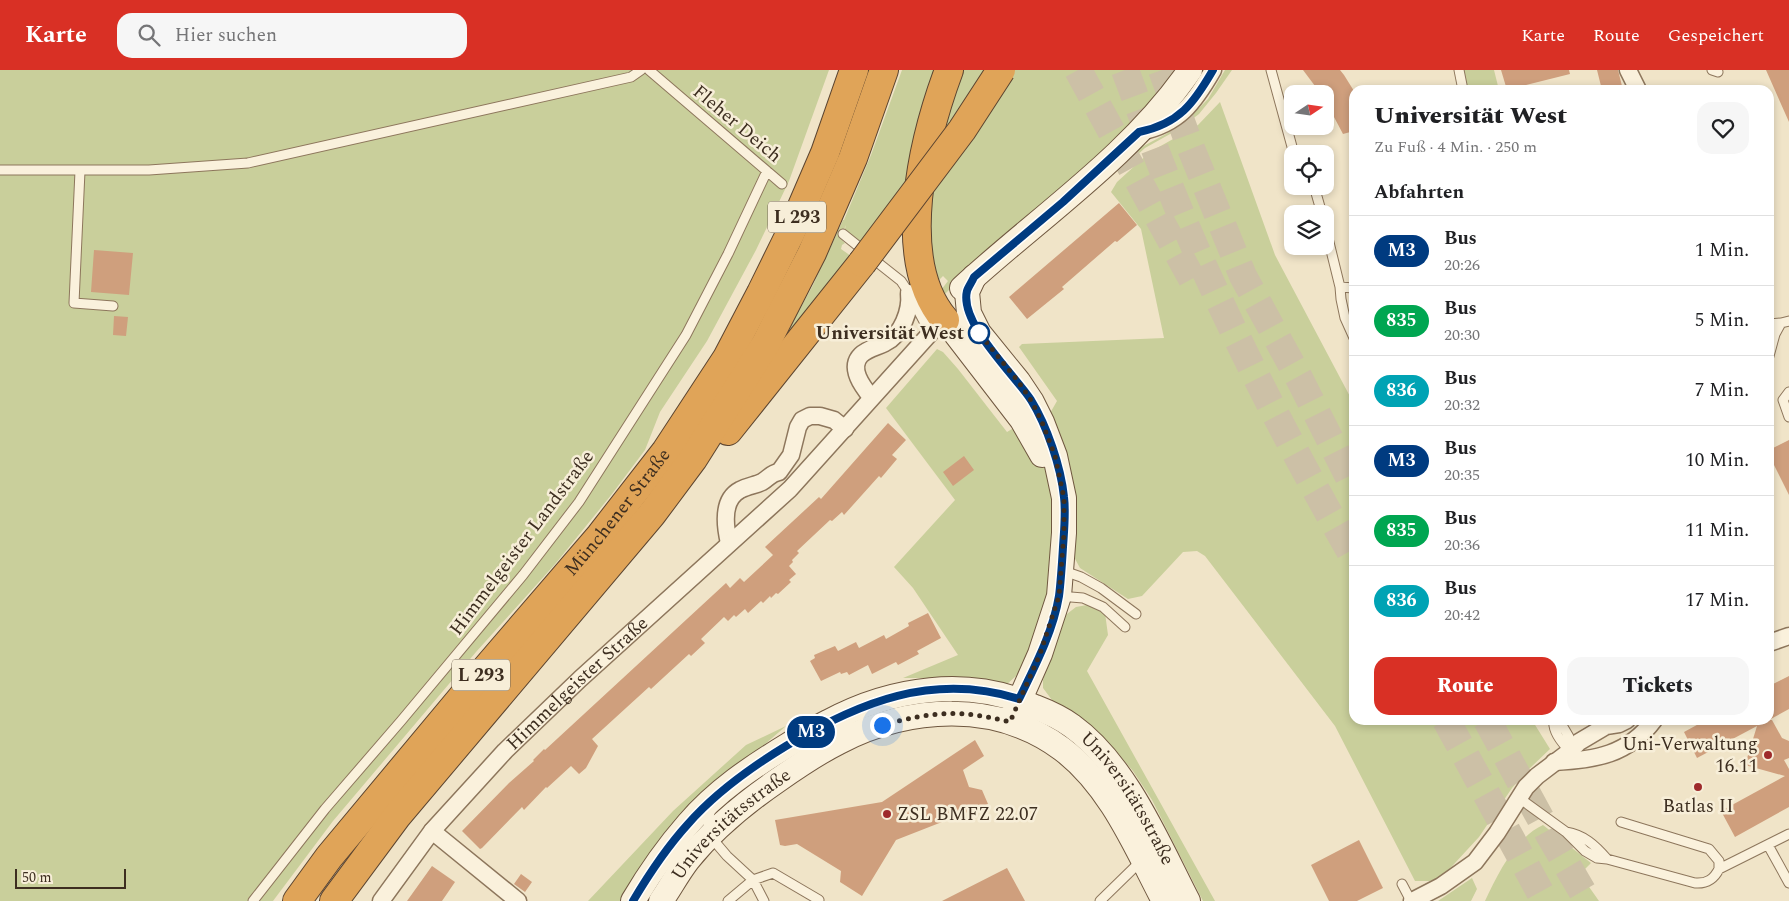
<!DOCTYPE html>
<html lang="de">
<meta charset="utf-8">
<style>
body{margin:0;font-family:Spectral,serif;background:#f6f6f6;color:#202124;height:100vh;display:flex;flex-direction:column;font-size:19px;white-space:nowrap}
*{box-sizing:border-box;margin:0}
p{font-size:16px;color:#757577}
.icon{flex:none;width:28px;height:28px;fill:none;stroke:currentColor;stroke-width:2;stroke-linecap:round;stroke-linejoin:round}
.map{position:relative;flex:1;overflow:hidden}
.drawer{position:absolute;left:1349px;top:15px;width:425px;height:640px;display:flex;flex-direction:column;background:#fff;border-radius:15px;box-shadow:0 2px 8px #0003}
.drawer>*{flex:none}
.badge{padding:0 10px;border-radius:16px;font-size:18px;line-height:32px}
.needle{width:32px;rotate:77deg}
.buttons{position:absolute;left:1284px;top:15px;display:grid;gap:10px}
.buttons a{display:grid;place-items:center;width:50px;height:50px;border-radius:10px;background:#fff;box-shadow:0 2px 8px #0003;font-size:25px}
.scale{position:absolute;left:15px;bottom:12px;width:111px;box-sizing:border-box;padding-left:5px;border:2px solid #3d2e20;border-top:0;font-size:14px;line-height:18px;white-space:nowrap;color:#3d2e20;-webkit-text-stroke:4px #f7eed8;paint-order:stroke}
.you{position:absolute;width:25px;height:25px;margin:-12px;border:4px solid #fff;border-radius:50%;background:#1a73e8;box-shadow:0 0 0 8px #1a73e833}
.map>.badge{position:absolute;translate:-50% -50%;box-shadow:0 0 0 2px #fff}
h2{padding:0 25px;font-size:19px;line-height:45px}
.round{display:grid;place-items:center;flex:none;width:52px;height:52px;border-radius:15px;background:#f6f6f6}
.headline{display:flex;align-items:center;justify-content:space-between;height:85px;padding:0 25px}
h1{font-size:24px;font-weight:800;line-height:38px}
.primary-button{display:flex;gap:10px;margin-top:auto;padding:10px 25px}
.primary-button a{flex:1;height:58px;border-radius:15px;background:#d93025;color:#fff;font-size:20px;font-weight:800;line-height:58px;text-align:center}
.primary-button a+a{background:#f6f6f6;color:#202124}
ul{padding:0;list-style:none}
li{display:flex;align-items:center;gap:15px;height:70px;padding:0 25px;border-top:1px solid #e0e0e0}
li div{flex:1}
li b{display:block;font-size:19px}
li em{font-style:normal}
li .badge{min-width:55px;font-weight:700;text-align:center}
header{display:flex;align-items:center;gap:30px;box-sizing:border-box;height:70px;padding:0 25px;background:#d93025;color:#fff}
header strong{font-size:24px}
nav{display:flex;gap:28px;margin-inline-start:auto;font-size:18px}
.search{width:350px;height:45px;background:#f6f6f6;display:flex;align-items:center;gap:12px;box-sizing:border-box;padding:0 18px;border-radius:15px;color:#757577;font-size:19px}
.map>svg:first-child{display:block}
</style>
<header>
<strong>Karte</strong>
<div class="search"><svg class="icon" aria-label="search" viewBox="0 0 24 24"><circle cx="10" cy="10" r="6"/><path d="M15 15l6 6"/></svg>Hier suchen</div>
<nav><a>Karte</a><a>Route</a><a>Gespeichert</a></nav>
</header>
<div class="map">
<svg width="1789" height="831" viewBox="0 0 1789 831">
<rect width="100%" height="100%" fill="#f0e4c8"/>
<!-- green -->
<path fill="#c9cf9b" d="M0,0h829l-40,111 -33,69 -49,91 -47,71 -15,38 -33,44 -56,69 -80,89 -143,169 -60,80h-273z
M902,0h41l-27,103 -55,70 -17,-11 2,-7 -6,13 5,5 -3,2 -1,4 10,7 -76,99 38,-70 30,-65h1l27,-65z
M955,0h31l-54,81z
M1014,0h167l-45,54 -171,150 -23,23 -4,-3 10,-13 -5,-5 -9,9 -10,-82z
M1225,0h7l-16,23 -17,21 -20,15 -34,19 -21,19 -3,1 -3,-2 18,-16 30,-16 21,-14 21,-21z
M1462,0h32l5,20h-33z
M1220,32l55,153 79,149v316h178l18,29 -22,21 -16,18 -33,49 -36,39 -13,5h-15l-80,-155 -130,-170 -8,-5 -14,1 -41,44 -14,3 -48,-31 -6,-11 1,-16 -26,-126 8,-14 -38,-54 3,-3 142,-6 -23,-109 -30,-37 6,-10 33,-30 48,-27z
M937,279l6,3 15,17 49,63 10,-6 22,30 9,19 4,21 3,40 -6,59 -24,73 -19,17 -44,-7h-59l55,-23 -45,-67 -19,-21 61,-67 -69,-92z
M1087,535l7,1 11,7 3,22 -21,36 128,230h-12l-51,-101 -19,-29 -25,-29 -28,-24 -28,-18 -9,-12v-8l20,-63 13,-10z
M786,656l-60,52 -102,123h-36l85,-90 73,-66z
M1543,755l48,38 -11,11 19,27h-114c13,-27 30,-63 58,-76z
M1472,808l5,11 -6,12h-33z"/>
<!-- building -->
<path fill="#cf9f7d" d="M1303,0h37l4,5 10,16v40l-11,3 -18,-34v-6h-4z
M1501,0h68l1,4 -44,11 1,5h-20z
M1597,0h21l5,20h-21z
M1766,0h23v52z
M1119,133l18,22 -20,17 -2,-1 -53,46 2,2 -37,30 -18,-22z
M94,180l39,3 -4,42 -38,-3z
M114,246l14,1 -2,19 -13,-1z
M888,353l18,17 -14,15 5,4 -16,19 -2,-2 -35,39 -2,-3 -10,9 -2,-1 -33,31 2,2 -7,7 1,2 -4,4 7,8 -7,6 2,2 -13,12 -2,-1 -5,5 -1,-2 -7,7 -2,-2 -13,12 -3,-4 -9,8 -2,-2 -6,6 -4,-4 -23,22 4,4 -14,13 -2,-2 -38,35 -2,-2 -57,52 6,7 -12,22 -7,6 -8,-8 -24,22 -1,-1 -22,23 -2,-3 -40,41 -2,1 -18,-18 47,-48 25,-22 -1,-1 11,-11 1,1 181,-167 4,5 10,-10 4,4 29,-27 -8,-8 54,-50 2,2z
M1789,370v55l-20,-40v-5z
M964,386l10,14 -21,16 -10,-14z
M928,543l13,25 -24,13 2,3 -21,11 -2,-3 -24,12 -4,-9 -19,10 -2,-3 -6,2 -1,-2 -19,9 -11,-20 5,-3 -1,-3 21,-9 3,5 18,-9 3,6 25,-13 2,4 23,-13 -1,-3z
M1789,606v33l-20,11v-34z
M1706,650h66l10,18 7,3v17l-5,2 5,9v38l-54,30 -14,-26 64,-35 -40,-11 12,-39 -60,32 -13,-26z
M975,670l9,16 -21,14 6,17 13,3 6,14 -92,36 -34,56 -22,-14 1,-11 -44,-27 -12,2 -5,-1 -5,-25 107,-18z
M1359,770l24,48 -26,13h-28l-18,-36z
M432,796l23,16 -13,19h-35z
M1007,798l18,33h-83z
M521,804l11,8 -7,10 -11,-8z"/>
<g fill="none" stroke-linecap="round" stroke-linejoin="round">
<!-- highway-tunnel -->
<path stroke="#ccc0a6" stroke-width="28" stroke-dasharray="28 14" stroke-linecap="butt" d="M1078,0l119,218
M1125,0c27,72 54,145 87,215 43,93 91,184 142,273
M1162,0l28,76 53,130 56,102 55,109
M1446,650l99,181
M1487,650l63,116 38,65"/>
<!-- lane casing -->
<g stroke="#8d765c" stroke-width="11">
<path id="lane" d="M649,0l133,114
M1271,0l23,84
M1459,0l4,20
M1712,0l6,2
M0,100h149l99,-7 383,-86 10,-7
M80,101l-6,132 39,3
M1314,116l8,28
M1325,156l15,61 1,12 4,19 9,20
M843,164l15,12
M877,192l24,19 8,12 21,40
M1340,217l14,1
M1769,254l12,-1
M1769,286l6,-22 6,-11 8,-2
M1789,322l-6,8 6,17
M1061,500l20,7 20,11 35,26
M1059,526l24,2 20,9 22,20
M1554,650c-2,11 8,23 16,31
M1559,650l10,17 1,14
M1519,728l47,34 19,19 12,7 10,1 88,24c12,1 19,-4 24,-14l70,-35
M711,737l-3,16 2,13 17,20 26,24 11,21
M1621,752l88,27 10,12v8
M1566,762c18,3 29,13 41,27
M1768,775l21,38
M1402,814l9,17
M253,831l72,-92 76,-88 122,-146 56,-73 107,-167 42,-81 39,-83
M728,831l25,-21 20,-7 46,27
M1100,831l42,-41"/>
</g>
<!-- street casing -->
<g stroke="#8d765c" stroke-width="19">
<g id="street">
<path d="M1628,0l10,20"/>
<path d="M1140,62c39,-8 54,-29 73,-62"/>
<path d="M871,327c-8,-10 -23,-29 -10,-42 6,-6 16,-8 24,-12 17,-8 26,-33 24,-50"/>
<path d="M729,473c-4,-17 -8,-43 11,-53 7,-4 16,-5 22,-8 7,-4 9,-9 17,-10l12,-17 7,-28 4,-7 8,-4h10l14,4 11,9"/>
<path d="M1769,573l20,-7"/>
<path d="M1554,692c41,-2 74,-7 100,-42"/>
<path d="M432,761l86,70"/>
<path id="s1" d="M381,831l51,-70 73,-80 75,-72 210,-190 145,-161 10,-8"/>
<path d="M1412,831l29,-15 34,-24 22,-29 29,-46 11,-11 33,-25 9,-9 27,-16 13,-2 8,-4"/>
</g>
</g>
<!-- secondary casing -->
<g stroke="#6f573f" stroke-width="26">
<g id="secondary">
<path d="M974,207l-7,15 2,21 10,20 39,48 14,21 10,20 13,34 9,42v35l-5,63 -19,58 -26,59"/>
<path d="M962,218c77,-71 168,-131 228,-218"/>
<path d="M945,250l77,100 20,35"/>
<path id="s2" d="M633,831c16,-27 34,-53 55,-77 28,-33 64,-57 100,-79 13,-8 26,-16 40,-23 63,-34 141,-46 207,-15 13,5 26,11 37,19 54,39 86,117 116,175"/>
<path id="s3" d="M661,831c9,-13 17,-28 27,-41 25,-31 58,-58 90,-80 20,-14 39,-27 61,-38 70,-36 157,-42 223,7 49,37 74,99 102,152"/>
</g>
</g>
<!-- highway casing -->
<g stroke="#5b4430" stroke-width="30">
<g id="highway">
<path d="M945,250c-52,-60 -21,-183 4,-250"/>
<path d="M728,361l134,-168"/>
<path id="s4" d="M297,831l32,-44 155,-186 116,-135 66,-85 61,-93 34,-65 30,-61 34,-79 29,-83"/>
<path d="M334,831l63,-85 255,-302 41,-55 72,-114 47,-92 41,-95 31,-88"/>
</g>
</g>
<!-- lane -->
<use href="#lane" stroke="#faf1dc" stroke-width="9"/>
<!-- street -->
<use href="#street" stroke="#faf1dc" stroke-width="16"/>
<!-- secondary -->
<use href="#secondary" stroke="#faf1dc" stroke-width="24"/>
<!-- highway -->
<use href="#highway" stroke="#e0a458" stroke-width="28"/>
<!-- highway-bridge casing -->
<g stroke="#5b4430" stroke-width="30" stroke-linecap="butt">
<path id="highway-bridge" d="M862,193l100,-133 39,-60"/>
</g>
<!-- highway-bridge -->
<use href="#highway-bridge" stroke="#e0a458" stroke-width="28"/>
</g>
<g fill="none" stroke-linecap="round" stroke-linejoin="round">
<!-- line casing -->
<g stroke="#fff" stroke-width="11">
<path id="line" d="M633,831c16,-27 34,-54 55,-77 28,-32 62,-56 98,-78 73,-44 147,-74 233,-47 16,-33 34,-67 40,-103 2,-16 3,-33 4,-49 1,-16 3,-34 1,-50 -3,-30 -17,-71 -33,-97 -17,-26 -72,-77 -64,-109 1,-4 5,-9 7,-14l89,-75 76,-70c40,-8 55,-29 74,-62"/>
</g>
<!-- line -->
<use href="#line" stroke="#003b80" stroke-width="8"/>
<!-- walk -->
<path stroke="#3d2e20" stroke-width="5" stroke-dasharray="0 9" d="M882,655c50,-13 78,-16 128,-3l30,-68 19,-58 5,-63v-35l-9,-42 -13,-34 -10,-20 -14,-21 -39,-48"/>
</g>
<!-- markers -->
<circle fill="#fff" stroke="#003b80" stroke-width="2.5" cx="979" cy="263" r="10"/>
<g fill="#9e2a2b" stroke="#f7eed8" stroke-width="2">
<circle cx="1768" cy="685" r="5"/>
<circle cx="1698" cy="717" r="5"/>
<circle cx="887" cy="744" r="5"/>
</g>
<g text-anchor="middle" dominant-baseline="central" stroke-width="5" stroke-linejoin="round" paint-order="stroke">
<!-- shield labels -->
<g fill="#f7eed8" stroke="#756857" stroke-width="1">
<rect x="768" y="131.5" width="58" height="31" rx="4"/>
<rect x="452" y="589.5" width="58" height="31" rx="4"/>
</g>
<g font-size="18" font-weight="bold" fill="#3d2e20">
<text x="797" y="147">L 293</text>
<text x="481" y="605">L 293</text>
</g>
<!-- street labels -->
<g font-size="19" fill="#3d2e20" stroke="#f7eed8">
<text transform="translate(737 54) rotate(40)">Fleher Deich</text>
<text stroke="none"><textPath href="#s4" startOffset="504">Münchener Straße</textPath></text>
<text transform="translate(522 473) rotate(-53)">Himmelgeister Landstraße</text>
<text stroke="none"><textPath href="#s1" startOffset="294">Himmelgeister Straße</textPath></text>
<text stroke="none"><textPath href="#s2" startOffset="618">Universitätsstraße</textPath></text>
<text stroke="none"><textPath href="#s3" startOffset="105">Universitätsstraße</textPath></text>
</g>
<!-- stop labels -->
<g font-size="19" font-weight="bold" fill="#3d2e20" stroke="#f7eed8" text-anchor="end">
<text x="964" y="263">Universität West</text>
</g>
<!-- poi labels -->
<g font-size="19" fill="#3d2e20" stroke="#f7eed8" text-anchor="end">
<text x="1758" y="674">Uni-Verwaltung<tspan x="1758" dy="22">16.11</tspan></text>
<text x="1698" y="736" text-anchor="middle">Batlas II</text>
<text x="897" y="744" text-anchor="start">ZSL BMFZ 22.07</text>
</g>
</g>
</svg>
<div class="buttons">
<a><svg class="needle" viewBox="-14 -14 28 28"><path d="M0-13l5 13h-10z" fill="#e53935"/><path d="M0 13l5-13h-10z" fill="#757577"/></svg></a>
<a><svg class="icon" aria-label="locate" viewBox="0 0 24 24"><circle cx="12" cy="12" r="6"/><path d="M12 2v4M12 18v4M2 12h4M18 12h4"/></svg></a>
<a><svg class="icon" aria-label="layers" viewBox="0 0 24 24"><path d="M12 4l9 5-9 5-9-5zM3 14l9 5 9-5"/></svg></a>
</div>
<div class="scale">50 m</div>
<div class="you" style="left:882px;top:655px"></div>
<b class="badge" style="left:811px;top:662px;background:#003b80;color:#fff">M3</b>
<section class="drawer">
<div class="headline"><div><h1>Universität West</h1><p>Zu Fuß · 4 Min. · 250 m</p></div><a class="round"><svg class="icon" aria-label="heart" viewBox="0 0 24 24"><path d="M12 20l-8-8c-3-5 5-10 8-4 3-6 11-1 8 4z"/></svg></a></div>
<h2>Abfahrten</h2>
<ul>
<li><span class="badge" style="background:#003b80;color:#fff">M3</span><div><b>Bus</b><p>20:26</p></div><em>1 Min.</em></li>
<li><span class="badge" style="background:#00a651;color:#fff">835</span><div><b>Bus</b><p>20:30</p></div><em>5 Min.</em></li>
<li><span class="badge" style="background:#00a3b4;color:#fff">836</span><div><b>Bus</b><p>20:32</p></div><em>7 Min.</em></li>
<li><span class="badge" style="background:#003b80;color:#fff">M3</span><div><b>Bus</b><p>20:35</p></div><em>10 Min.</em></li>
<li><span class="badge" style="background:#00a651;color:#fff">835</span><div><b>Bus</b><p>20:36</p></div><em>11 Min.</em></li>
<li><span class="badge" style="background:#00a3b4;color:#fff">836</span><div><b>Bus</b><p>20:42</p></div><em>17 Min.</em></li>
</ul>
<div class="primary-button"><a>Route</a><a>Tickets</a></div>
</section>
</div>
